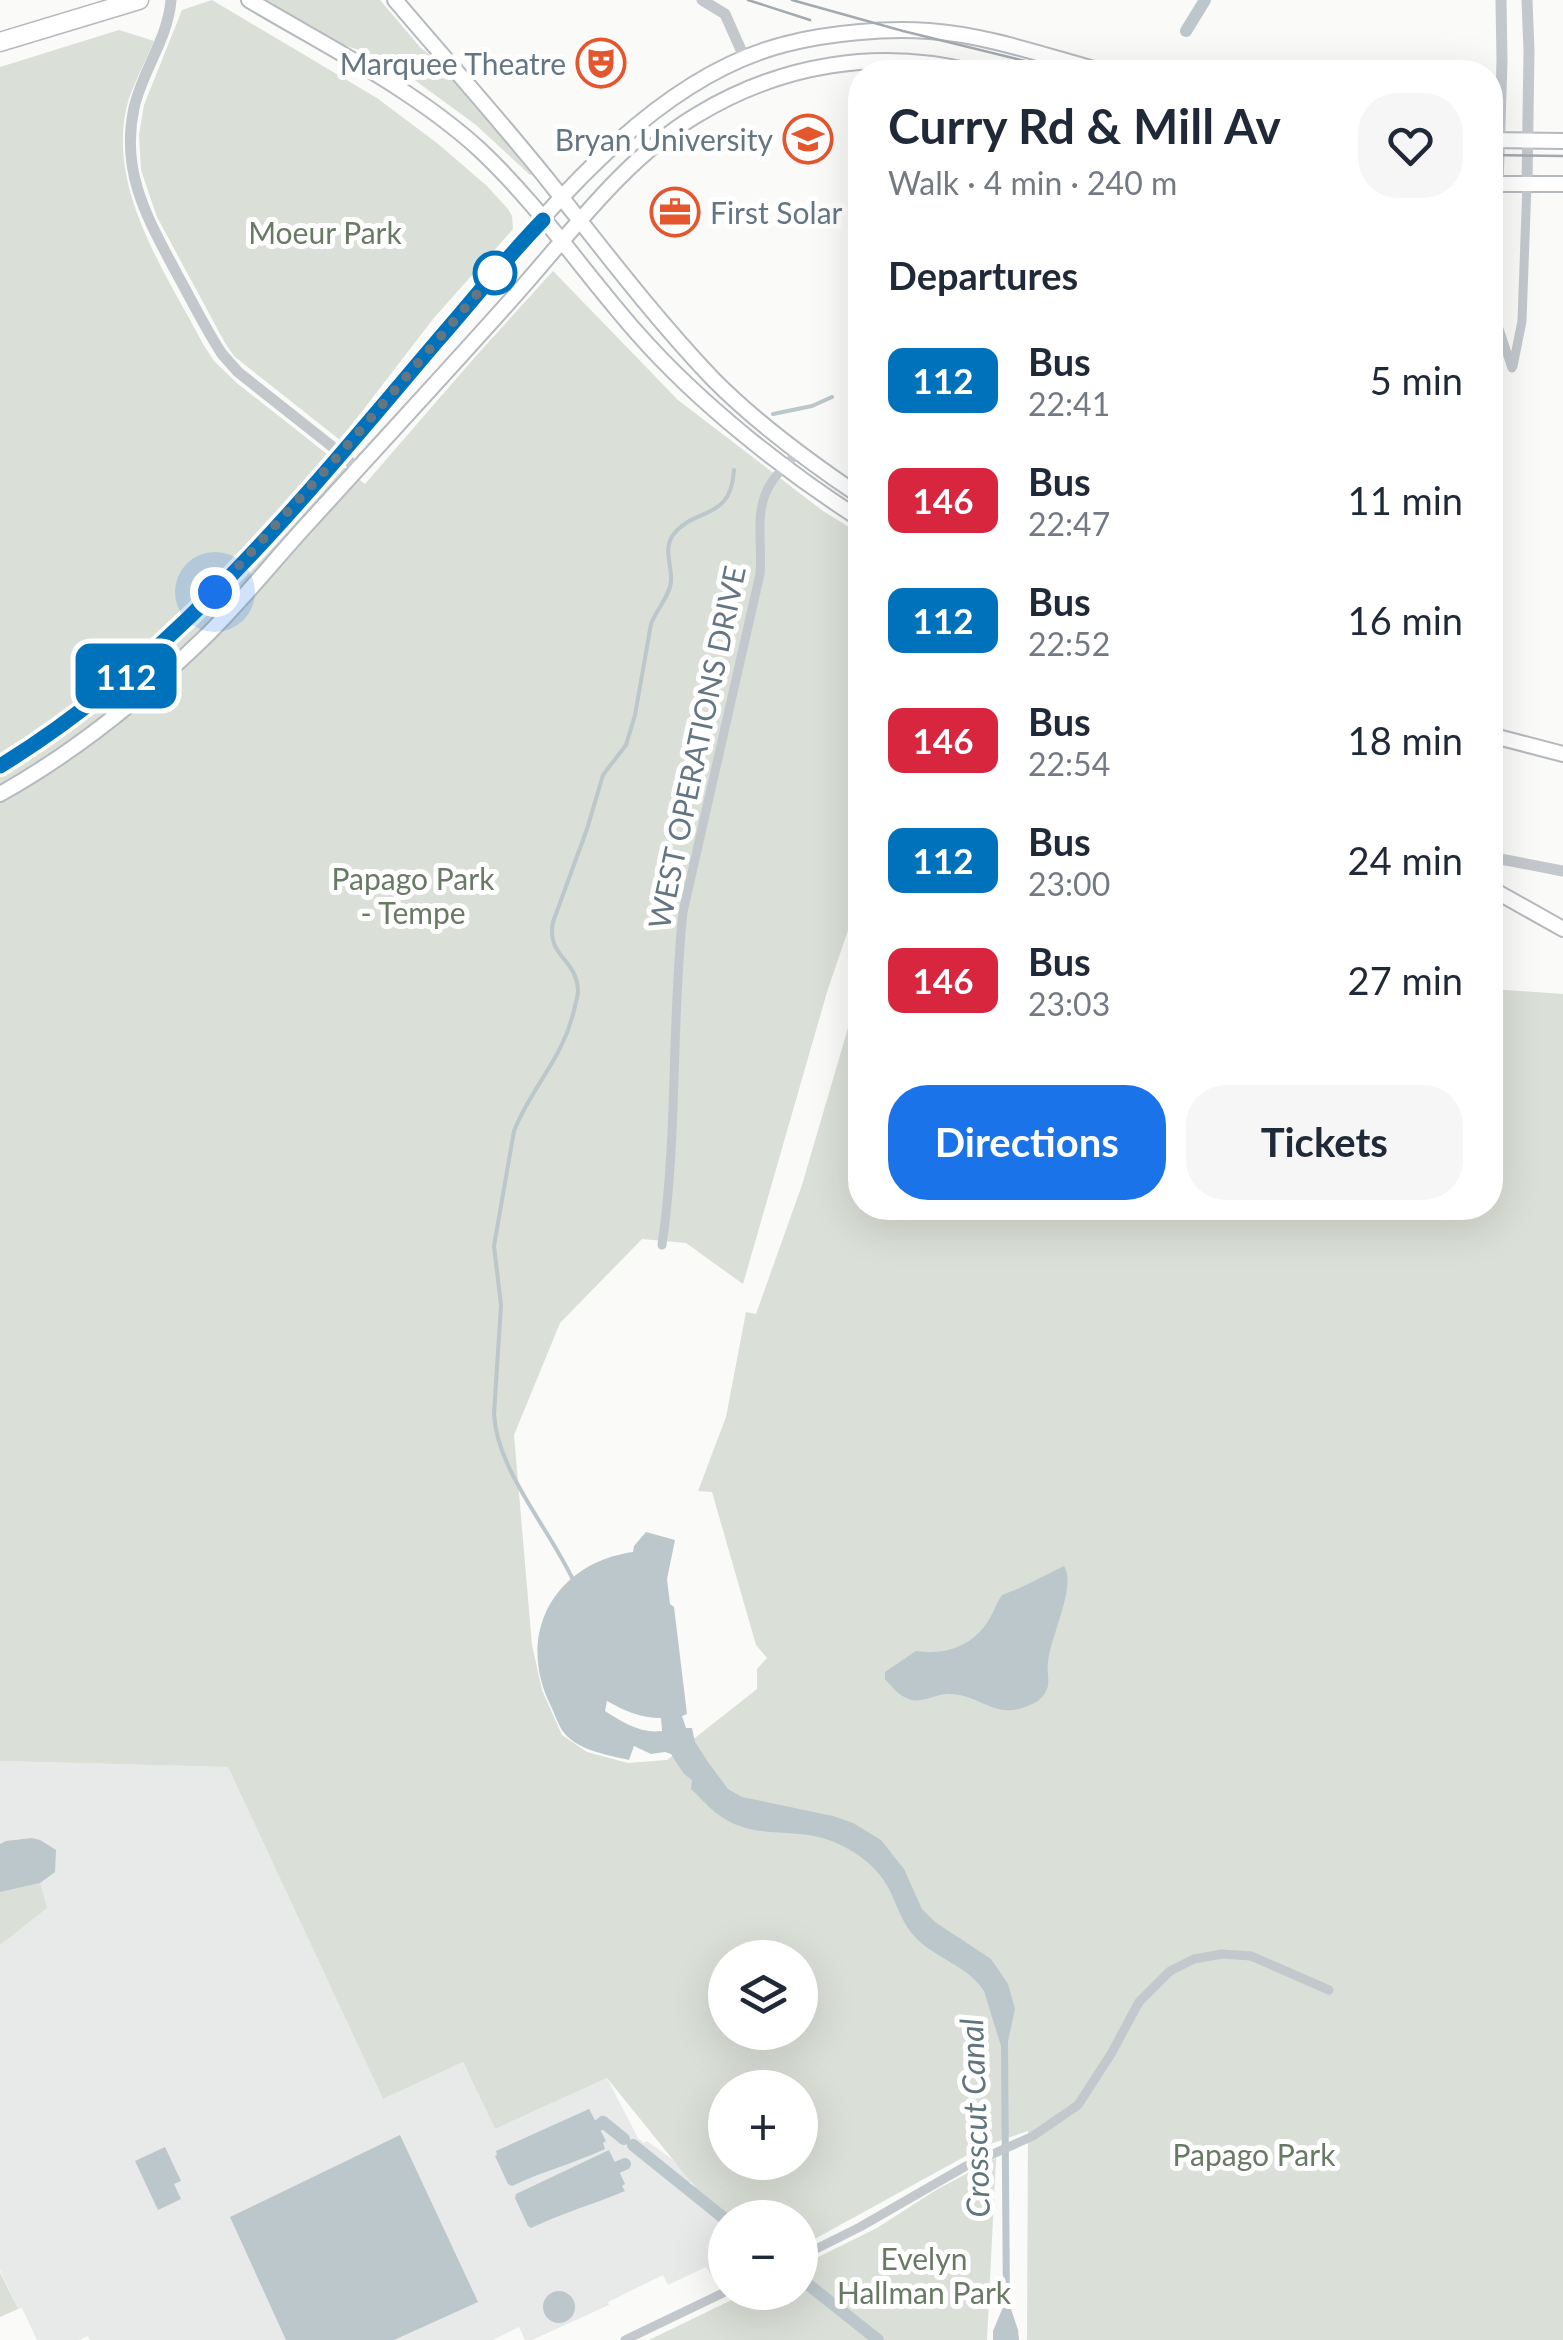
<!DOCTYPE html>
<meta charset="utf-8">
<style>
body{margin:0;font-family:Lato,sans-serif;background:#f6f6f7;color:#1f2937;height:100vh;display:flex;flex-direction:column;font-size:38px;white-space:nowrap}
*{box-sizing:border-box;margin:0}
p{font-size:32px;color:#747a83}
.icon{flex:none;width:55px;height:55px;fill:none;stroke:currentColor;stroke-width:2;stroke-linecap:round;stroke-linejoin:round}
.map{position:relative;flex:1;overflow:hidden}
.panel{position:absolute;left:848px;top:60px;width:655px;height:1160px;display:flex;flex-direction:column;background:#fff;border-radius:40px;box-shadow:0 10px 40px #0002}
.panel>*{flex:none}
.badge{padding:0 20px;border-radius:15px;font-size:35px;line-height:65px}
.buttons{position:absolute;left:708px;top:1940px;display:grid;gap:20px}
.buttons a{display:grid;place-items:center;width:110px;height:110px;border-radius:50%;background:#fff;box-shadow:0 10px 40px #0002;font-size:50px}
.you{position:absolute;width:50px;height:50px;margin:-25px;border:8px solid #fff;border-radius:50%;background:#1a73e8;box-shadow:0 0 0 15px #1a73e833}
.map>.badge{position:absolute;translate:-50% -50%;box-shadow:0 0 0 5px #fff}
h2{padding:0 40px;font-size:38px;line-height:90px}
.round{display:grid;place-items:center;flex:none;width:105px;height:105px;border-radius:40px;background:#f6f6f7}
.overview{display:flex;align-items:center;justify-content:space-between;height:170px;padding:0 40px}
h1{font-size:48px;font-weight:700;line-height:75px}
.button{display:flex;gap:20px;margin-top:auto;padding:20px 40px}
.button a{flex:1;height:115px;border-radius:40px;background:#1a73e8;color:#fff;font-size:40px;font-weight:700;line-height:115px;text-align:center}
.button a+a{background:#f6f6f7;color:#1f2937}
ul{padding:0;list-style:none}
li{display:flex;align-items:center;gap:30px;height:120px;padding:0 40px}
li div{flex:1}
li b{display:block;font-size:38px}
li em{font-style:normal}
li .badge{min-width:110px;font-weight:700;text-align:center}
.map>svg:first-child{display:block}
</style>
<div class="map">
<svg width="1563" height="2340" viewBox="0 0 1563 2340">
<rect width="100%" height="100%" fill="#fafaf8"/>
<!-- built -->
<path fill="#e8e9e9" d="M0,1761l228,6 155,332 80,-37 32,67 112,-51 31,60 6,5 3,-2 48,35 -6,8 43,33 -7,1v52l-13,6 -6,-9 -38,18 -5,-10 -55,27 1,3 -77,35h-7l-6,-13 -26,13h-403l-2,-4 -9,4h-42l-15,-32 -4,1 -18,-39z"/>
<!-- green -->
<path fill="#dadfd7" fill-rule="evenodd" d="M212,0l165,98 60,45 50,43 21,23 4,7 1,13 -80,90 -93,121 -105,-83 -10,-14 -68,-126 -16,-47 -2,-35 5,-30 38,-95z
M264,0h116l40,47 31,26 82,101 -3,1 -54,-50 -60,-44 -50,-29 -36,-11z
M119,30l35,11c-8,19 -18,38 -25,57 -26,86 36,173 74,246l11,17 24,23 127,100 110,-127 78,-86 125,129 145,111 37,23v361l-33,97 -84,292 -57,-41 -44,-4 -82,84 -46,112 18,210 10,45 20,45 25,17 41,11 39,-3 90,-71v-20l10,-11 -11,-13 -44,-153 -14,-1 28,-74 20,-105 10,2 46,-129 58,-198v221h630v-219l73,5v1346h-536l1,-209 -44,15 -184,101v-29h-75v6l-118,-146 -112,51 -32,-67 -80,37 -155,-332 -228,-6v-1694zM725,1958h75v74h-75zM725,2088h75v74h-75z
M40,1883l7,25 -47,37v-53z
M996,2158l-9,182h-338l97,-47 54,-1v-26l77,-38 59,-38z
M0,2272l18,37 -18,8z"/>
<!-- water -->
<path fill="#bbc7cb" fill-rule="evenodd" d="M646,1532l29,8 -8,39 3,25 4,3 13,107 -5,2 4,12h6l3,14 13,20 20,27 14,8 91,19 20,7 28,17 23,29 18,40 13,13 56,37 17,25 7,25 -7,32 2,265 8,24 1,10h-26v-9l10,-24 -2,-261 -17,-55c-15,-24 -46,-32 -66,-51 -16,-15 -20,-34 -30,-53 -12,-22 -35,-38 -59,-47 -33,-12 -72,-1 -104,-21 -13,-7 -23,-20 -34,-30l1,-9 -8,-6 -13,-20 -6,-2 -14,2 -17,-8 -5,14c-21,-5 -49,-9 -64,-26 -6,-7 -10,-19 -14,-28 -36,-71 3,-143 82,-154l1,-6zM607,1701c18,10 33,17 54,17l1,13c-21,3 -40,-9 -57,-20z
M1064,1566c13,20 -14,71 -16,97 -1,7 1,15 0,23 -2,7 -7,14 -14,17 -39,21 -53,-11 -88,-9 -12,1 -27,10 -37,5 -10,-3 -17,-12 -24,-20v-7l31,-21c30,5 60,-6 75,-35 4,-7 6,-14 11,-21l18,-7z
M32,1838l8,2 16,10 -1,22 -15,11 -40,9v-48l6,-3z
M589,2109l17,32 -3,2 2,6c-30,14 -62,22 -93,37l-4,-2 -13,-28 2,-1 -1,-4z
M400,2135l78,167 -84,38h-108l-56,-123z
M165,2147l16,34 -7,3 7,15 -23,11 -23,-49z
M609,2150l16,34 -3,2 3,5c-31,13 -63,22 -94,37l-3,-2 -13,-28 1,-4z
M543 2307a16 16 0 1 1 32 0a16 16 0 1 1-32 0Z"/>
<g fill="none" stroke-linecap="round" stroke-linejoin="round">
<!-- stream -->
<path stroke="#bbc7cb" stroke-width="4" d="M773,414l39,-8 20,-9
M574,1582c-24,-53 -77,-111 -80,-168l7,-109 -7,-59 20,-115c18,-46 50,-72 61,-125 1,-5 3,-10 3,-15 -1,-33 -32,-34 -25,-69l34,-93 16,-54 23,-30 9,-30 16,-91c5,-14 19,-28 20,-43 1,-16 -8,-32 2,-46 22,-29 58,-13 61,-65"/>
<!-- canal -->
<path stroke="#bbc7cb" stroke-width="12" d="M1186,31l19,-31
M599,2125l4,-3 21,17
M633,2145l92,74
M618,2167l7,-3
M800,2278l78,62"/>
<!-- primary casing -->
<g stroke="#b5babe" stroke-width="18">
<path id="primary" d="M249,0c77,46 163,88 230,149 59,55 105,124 159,185 60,68 145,136 222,185
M395,0c51,60 103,118 152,179 54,68 106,137 165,199 44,45 96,83 148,118
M1490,140l73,1
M1490,184h73
M1490,735l73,19
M0,766c174,-105 300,-267 431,-418 96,-109 207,-267 355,-304 42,-11 100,-16 143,-13 59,4 119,26 176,41
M0,794c75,-42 143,-97 204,-156 38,-37 71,-79 107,-118 66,-73 133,-145 199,-219 57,-63 113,-142 187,-186 84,-51 181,-67 277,-43
M1490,888l73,41"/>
</g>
<!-- motorway casing -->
<g stroke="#b4b9bd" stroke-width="21">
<path id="motorway" d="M0,42l139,-42"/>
</g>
<!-- minor -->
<path stroke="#c3c8cc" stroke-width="9" d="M1498,184l-4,102 2,34 16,48
M1513,366l9,-45 5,-137
M662,1245c16,-110 9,-222 21,-333l77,-338c3,-31 -7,-63 11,-91 7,-11 19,-21 27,-32
M800,2257l60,-30 106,-61 67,-30 45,-31 33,-51 28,-52 31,-31 24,-12 28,-5 29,2 78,34
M625,2340l100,-48"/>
<!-- tertiary -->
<path stroke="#c3c8cc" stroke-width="11" d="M171,0c-3,39 -29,71 -37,108 -14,65 14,111 43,166 15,27 28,54 45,80l16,18 91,72 29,25
M702,0l23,14 20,45
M1527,0l2,51 -2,133
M1498,184l4,-122 -1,-62
M1490,857l73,14"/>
<!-- primary -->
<use href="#primary" stroke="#fff" stroke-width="14"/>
<!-- motorway -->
<use href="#motorway" stroke="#fff" stroke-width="18"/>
<!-- tram -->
<path stroke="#a2aab0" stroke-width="2.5" d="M748,0l62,20
M792,0l111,31 167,41
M1490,155l73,1"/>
</g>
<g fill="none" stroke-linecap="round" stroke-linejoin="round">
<!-- line casing -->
<g stroke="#fff" stroke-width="22">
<path id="line" d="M0,766c176,-107 306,-271 438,-426 35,-40 68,-82 105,-120"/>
</g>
<!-- line -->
<use href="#line" stroke="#0072bc" stroke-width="15"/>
<!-- walk -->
<path stroke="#657683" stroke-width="10" stroke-dasharray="0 18" d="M215,592l125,-138 155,-181"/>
</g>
<!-- icons -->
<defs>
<g id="theatre-ring" transform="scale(2.5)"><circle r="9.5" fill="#fff" stroke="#e4572e" stroke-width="1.5"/><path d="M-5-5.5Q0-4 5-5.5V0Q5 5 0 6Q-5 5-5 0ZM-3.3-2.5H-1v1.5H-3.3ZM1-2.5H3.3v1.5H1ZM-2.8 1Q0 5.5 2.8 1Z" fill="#e4572e"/></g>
<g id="university-ring" transform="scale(2.5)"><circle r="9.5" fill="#fff" stroke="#e4572e" stroke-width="1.5"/><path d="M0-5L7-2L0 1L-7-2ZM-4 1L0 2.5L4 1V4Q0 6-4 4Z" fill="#e4572e"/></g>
<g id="office-ring" transform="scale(2.5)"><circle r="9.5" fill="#fff" stroke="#e4572e" stroke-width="1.5"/><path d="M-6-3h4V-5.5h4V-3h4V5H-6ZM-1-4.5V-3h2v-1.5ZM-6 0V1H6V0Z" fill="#e4572e"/></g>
</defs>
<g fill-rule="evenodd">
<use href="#theatre-ring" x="601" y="63"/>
<use href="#university-ring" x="808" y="139"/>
<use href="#office-ring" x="675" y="212"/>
</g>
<!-- markers -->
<circle fill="#fff" stroke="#0072bc" stroke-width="5" cx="495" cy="273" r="20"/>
<g text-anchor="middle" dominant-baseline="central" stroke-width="10" stroke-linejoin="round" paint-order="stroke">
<!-- poi labels -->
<g font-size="30" fill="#657683" stroke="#fff" text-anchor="end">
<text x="566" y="63">Marquee Theatre</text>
<text x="773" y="139">Bryan University</text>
<text x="710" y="212" text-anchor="start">First Solar</text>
</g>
<!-- park labels -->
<g font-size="30" fill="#687a64" stroke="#fff">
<text x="325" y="232">Moeur Park</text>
<text x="413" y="878">Papago Park<tspan x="413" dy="34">- Tempe</tspan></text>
<text x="1254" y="2154">Papago Park</text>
<text x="924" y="2258">Evelyn<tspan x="924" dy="34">Hallman Park</tspan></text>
</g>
<!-- street labels -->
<g font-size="30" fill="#657683" stroke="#fff">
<text transform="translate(696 747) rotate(-78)">WEST OPERATIONS DRIVE</text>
</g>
<!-- water labels -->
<g font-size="32" font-style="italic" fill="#60757c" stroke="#fff">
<text transform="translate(974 2118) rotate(-92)">Crosscut Canal</text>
</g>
</g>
</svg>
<div class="buttons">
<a><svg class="icon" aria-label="layers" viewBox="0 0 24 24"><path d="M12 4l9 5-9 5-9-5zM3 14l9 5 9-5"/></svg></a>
<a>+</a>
<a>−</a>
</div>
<div class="you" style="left:215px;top:592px"></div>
<b class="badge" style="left:126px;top:676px;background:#0072bc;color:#fff">112</b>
<section class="panel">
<div class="overview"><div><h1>Curry Rd &amp; Mill Av</h1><p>Walk · 4 min · 240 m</p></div><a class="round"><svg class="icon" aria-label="heart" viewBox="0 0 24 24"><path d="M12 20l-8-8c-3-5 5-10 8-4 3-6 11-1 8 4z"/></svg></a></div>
<h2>Departures</h2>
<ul>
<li><span class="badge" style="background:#0072bc;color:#fff">112</span><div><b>Bus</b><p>22:41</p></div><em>5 min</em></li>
<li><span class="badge" style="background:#d7263d;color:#fff">146</span><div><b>Bus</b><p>22:47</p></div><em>11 min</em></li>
<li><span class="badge" style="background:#0072bc;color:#fff">112</span><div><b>Bus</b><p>22:52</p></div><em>16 min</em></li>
<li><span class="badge" style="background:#d7263d;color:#fff">146</span><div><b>Bus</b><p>22:54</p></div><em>18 min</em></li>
<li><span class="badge" style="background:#0072bc;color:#fff">112</span><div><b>Bus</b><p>23:00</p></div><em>24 min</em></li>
<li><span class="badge" style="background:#d7263d;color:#fff">146</span><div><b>Bus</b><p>23:03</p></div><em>27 min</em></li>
</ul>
<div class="button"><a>Directions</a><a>Tickets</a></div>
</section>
</div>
